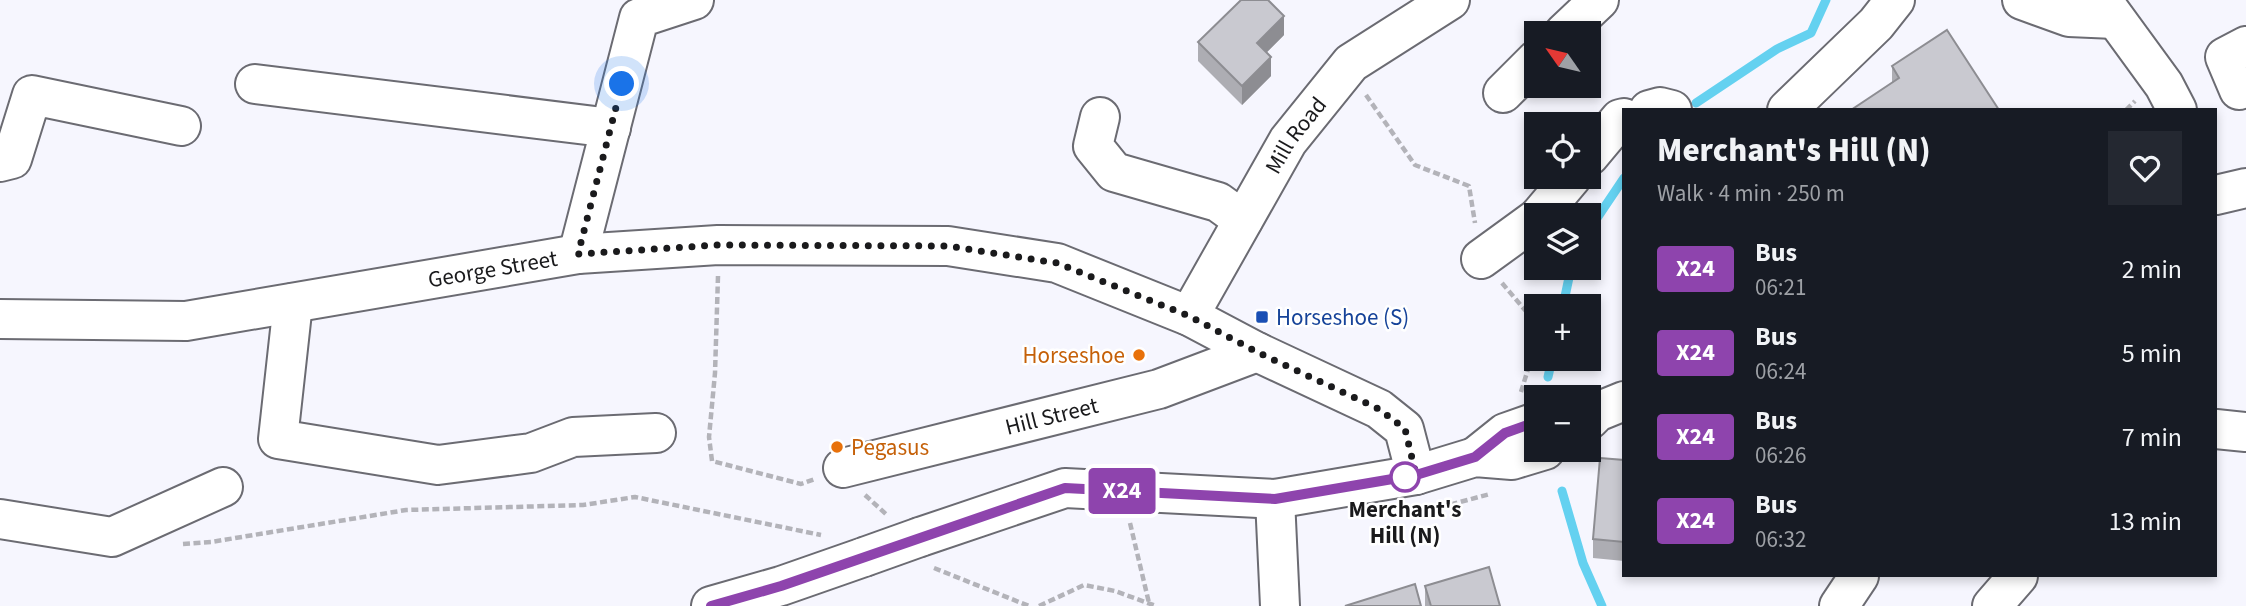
<!DOCTYPE html>
<meta charset="utf-8">
<style>
body{margin:0;font-family:"Source Sans 3",sans-serif;background:#242831;color:#f1f3f6;height:100vh;display:flex;flex-direction:column;font-size:26px;white-space:nowrap}
*{box-sizing:border-box;margin:0}
p{font-size:23px;color:#9ea1a6}
.icon{flex:none;width:38px;height:38px;fill:none;stroke:currentColor;stroke-width:2;stroke-linecap:round;stroke-linejoin:round}
.map{position:relative;flex:1;overflow:hidden}
.side{position:absolute;left:1622px;top:108px;width:595px;height:469px;display:flex;flex-direction:column;background:#171b24;border-radius:0px;box-shadow:0 4px 10px #0003}
.side>*{flex:none}
.badge{padding:0 14px;border-radius:5px;font-size:24px;line-height:46px}
.needle{width:46px;rotate:304deg}
.fabs{position:absolute;left:1524px;top:21px;display:grid;gap:14px}
.fabs a{display:grid;place-items:center;width:77px;height:77px;border-radius:0px;background:#171b24;box-shadow:0 4px 10px #0003;font-size:35px}
.you{position:absolute;width:35px;height:35px;margin:-18px;border:5px solid #fff;border-radius:50%;background:#1a73e8;box-shadow:0 0 0 10px #1a73e833}
.map>.badge{position:absolute;translate:-50% -50%;box-shadow:0 0 0 4px #fff}
.round{display:grid;place-items:center;flex:none;width:74px;height:74px;border-radius:0px;background:#242831}
.summary{display:flex;align-items:center;justify-content:space-between;height:119px;padding:0 35px}
h1{font-size:33px;font-weight:800;line-height:52px}
ul{padding:0;list-style:none}
li{display:flex;align-items:center;gap:21px;height:84px;padding:0 35px}
li div{flex:1}
li b{display:block;font-size:26px}
li em{font-style:normal}
li .badge{min-width:77px;font-weight:700;text-align:center}
.map>svg:first-child{display:block}
</style>
<div class="map">
<svg width="2246" height="606" viewBox="0 0 2246 606">
<rect width="100%" height="100%" fill="#f6f6fe"/>
<g fill="none" stroke-linecap="round" stroke-linejoin="round">
<!-- stream -->
<path stroke="#64d1f0" stroke-width="9" d="M1696,103l81,-54 34,-16 15,-33
M1589,230l35,-52
M1563,306l8,-38
M1548,377l4,-18
M1562,491l21,72 19,43"/>
<!-- minor casing -->
<g stroke="#6b6b72" stroke-width="42">
<g id="minor">
<path d="M2022,0l47,17 46,2"/>
<path d="M2102,0l62,85 13,25"/>
<path d="M1564,33l35,-33"/>
<path d="M255,84l356,44"/>
<path d="M2239,90l-14,-33 21,-11"/>
<path d="M1503,93l33,-33"/>
<path d="M1649,110l11,-3 12,3"/>
<path d="M1787,110l89,-86 19,-24"/>
<path d="M1100,117l-7,29 21,26 104,30 25,18"/>
<path d="M1589,156l31,-37 4,-1"/>
<path d="M0,162l12,-3 20,-64 149,31"/>
<path d="M1540,215l32,-38"/>
<path d="M578,254l61,-236 55,-18"/>
<path d="M1481,259l55,-40"/>
<path d="M293,303l-15,136 160,26 93,-12 42,-16 83,-4"/>
<path id="s1" d="M1189,316l99,-175 63,-78 99,-63"/>
<path d="M2216,429l30,3"/>
<path id="s2" d="M843,468l316,-79 98,-37"/>
<path d="M1275,499l5,107"/>
<path d="M0,519l112,18 111,-50"/>
<path d="M1839,606l20,-30"/>
<path d="M1992,606l26,-30"/>
</g>
</g>
<!-- major casing -->
<g stroke="#6b6b72" stroke-width="42">
<g id="major">
<path d="M2216,195l30,-7"/>
<path id="s3" d="M0,319l186,2 392,-67 140,-9 230,1 109,17 132,53 68,36 122,57 25,20 12,46"/>
<path d="M1589,420l8,-8 27,-11"/>
<path d="M1475,457l30,-24 31,-11"/>
<path d="M920,537l145,-49 210,11 141,-24 59,-18 37,3 33,-10"/>
<path d="M711,606l70,-20 83,-29"/>
</g>
</g>
<!-- path -->
<path stroke="#b3b3b9" stroke-width="4.5" stroke-dasharray="7 3.5" stroke-linecap="butt" d="M1366,95l49,70 54,21 6,37
M2126,110l9,-9
M718,276l-3,97 -6,64 3,24 89,23 14,-5
M1502,283l34,40
M1521,392l15,-49
M865,495l22,20
M1430,508l11,-1 49,-13
M1130,523l19,80
M183,544l28,-2 195,-32 177,-5 52,-8 186,38
M934,568l95,38
M1039,606l45,-21 31,6 41,15"/>
<!-- minor -->
<use href="#minor" stroke="#fff" stroke-width="38"/>
<!-- major -->
<use href="#major" stroke="#fff" stroke-width="38"/>
<!-- major-bridge casing -->
<g stroke="#6b6b72" stroke-width="42" stroke-linecap="butt">
<path id="major-bridge" d="M864,557l56,-20"/>
</g>
<!-- major-bridge -->
<use href="#major-bridge" stroke="#fff" stroke-width="38"/>
</g>
<!-- wall -->
<path fill="#adadb3" d="M1284,35l-18,18 5,23 -29,29 -44,-44v-19z
M1892,66l107,44 -107,-26z
M1624,460v101l-31,-3v-19z
M1425,586l75,20h-75z"/>
<!-- shaded-wall -->
<path fill="#8d8d92" d="M1284,16v19l-27,27v-19z
M1271,57v19l-29,29v-19z"/>
<!-- building -->
<path fill="#c9c9d0" stroke="#8d8d92" stroke-width="2" d="M1241,0h27l16,16 -27,27 14,14 -29,29 -44,-44z
M1947,30l52,80h-148l48,-32 -7,-12z
M1600,458l24,2v82l-31,-3z
M1489,567l11,39h-69l-6,-20z
M1415,584l6,22h-76z"/>
<g fill="none" stroke-linecap="round" stroke-linejoin="round">
<!-- line casing -->
<g stroke="#fff" stroke-width="16">
<path id="line" d="M711,606l70,-20 284,-98 210,11 141,-24 59,-18 30,-24 31,-11"/>
</g>
<!-- line -->
<use href="#line" stroke="#8e44ad" stroke-width="10"/>
<!-- walk -->
<path stroke="#1a1a1c" stroke-width="7" stroke-dasharray="0 12.6" d="M622,84l-44,170 140,-9 230,1 109,17 132,53 68,36 122,57 26,20 11,46 -11,2"/>
</g>
<!-- markers -->
<rect fill="#1a4fb4" stroke="#fff" stroke-width="2.5" x="1255" y="310" width="14" height="14" rx="3.5"/>
<g fill="#e8710a" stroke="#fff" stroke-width="2.5">
<circle cx="1139" cy="355" r="7"/>
<circle cx="837" cy="447" r="7"/>
</g>
<circle fill="#fff" stroke="#8e44ad" stroke-width="3.5" cx="1405" cy="477" r="14"/>
<g text-anchor="middle" dominant-baseline="central" stroke-width="5" stroke-linejoin="round" paint-order="stroke">
<!-- street labels -->
<g font-size="23" fill="#1a1a1c" stroke="#fff">
<text stroke="none"><textPath href="#s1" startOffset="210">Mill Road</textPath></text>
<text stroke="none"><textPath href="#s3" startOffset="497">George Street</textPath></text>
<text stroke="none"><textPath href="#s2" startOffset="215">Hill Street</textPath></text>
</g>
<!-- transit labels -->
<g font-size="23" fill="#164399" stroke="#fff" text-anchor="start">
<text x="1276" y="317">Horseshoe (S)</text>
</g>
<!-- food labels -->
<g font-size="23" fill="#c56008" stroke="#fff" text-anchor="end">
<text x="1125" y="355">Horseshoe</text>
<text x="851" y="447" text-anchor="start">Pegasus</text>
</g>
<!-- stop labels -->
<g font-size="23" font-weight="bold" fill="#1a1a1c" stroke="#fff">
<text x="1405" y="509">Merchant's<tspan x="1405" dy="26">Hill (N)</tspan></text>
</g>
</g>
</svg>
<div class="fabs">
<a><svg class="needle" viewBox="-14 -14 28 28"><path d="M0-13l5 13h-10z" fill="#e53935"/><path d="M0 13l5-13h-10z" fill="#9ea1a6"/></svg></a>
<a><svg class="icon" aria-label="locate" viewBox="0 0 24 24"><circle cx="12" cy="12" r="6"/><path d="M12 2v4M12 18v4M2 12h4M18 12h4"/></svg></a>
<a><svg class="icon" aria-label="layers" viewBox="0 0 24 24"><path d="M12 4l9 5-9 5-9-5zM3 14l9 5 9-5"/></svg></a>
<a>+</a>
<a>−</a>
</div>
<div class="you" style="left:622px;top:84px"></div>
<b class="badge" style="left:1122px;top:491px;background:#8e44ad;color:#fff">X24</b>
<section class="side">
<div class="summary"><div><h1>Merchant's Hill (N)</h1><p>Walk · 4 min · 250 m</p></div><a class="round"><svg class="icon" aria-label="heart" viewBox="0 0 24 24"><path d="M12 20l-8-8c-3-5 5-10 8-4 3-6 11-1 8 4z"/></svg></a></div>
<ul>
<li><span class="badge" style="background:#8e44ad;color:#fff">X24</span><div><b>Bus</b><p>06:21</p></div><em>2 min</em></li>
<li><span class="badge" style="background:#8e44ad;color:#fff">X24</span><div><b>Bus</b><p>06:24</p></div><em>5 min</em></li>
<li><span class="badge" style="background:#8e44ad;color:#fff">X24</span><div><b>Bus</b><p>06:26</p></div><em>7 min</em></li>
<li><span class="badge" style="background:#8e44ad;color:#fff">X24</span><div><b>Bus</b><p>06:32</p></div><em>13 min</em></li>
</ul>
</section>
</div>
